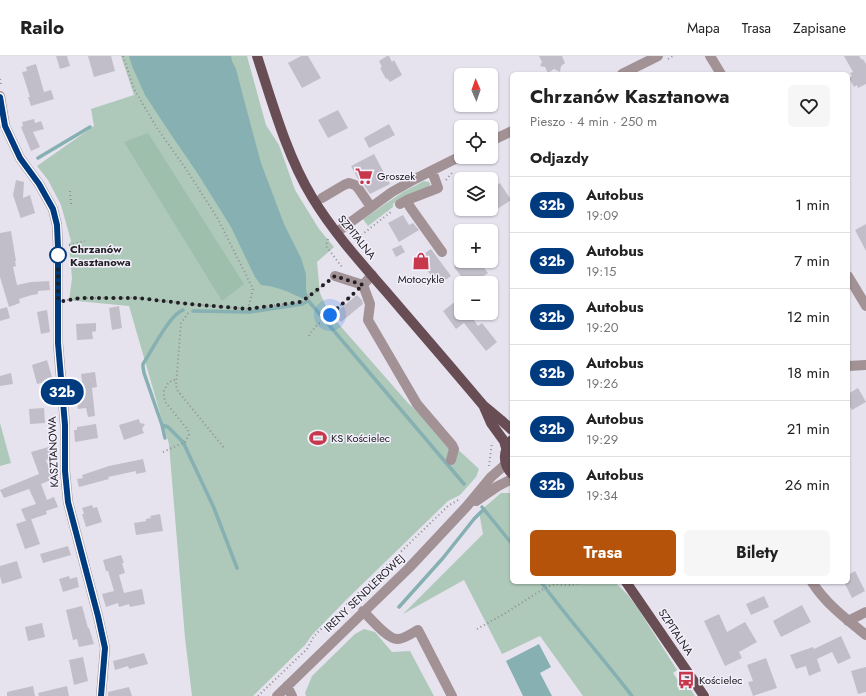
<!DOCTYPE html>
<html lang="pl">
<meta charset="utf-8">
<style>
body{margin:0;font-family:Jost,sans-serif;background:#f6f6f6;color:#222;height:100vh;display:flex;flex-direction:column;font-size:15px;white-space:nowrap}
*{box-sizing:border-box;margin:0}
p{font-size:13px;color:#767676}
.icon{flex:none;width:22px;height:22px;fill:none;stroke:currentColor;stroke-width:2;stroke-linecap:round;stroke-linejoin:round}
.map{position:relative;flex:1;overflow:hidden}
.details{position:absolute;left:510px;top:16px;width:340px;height:512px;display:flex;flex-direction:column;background:#fff;border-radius:6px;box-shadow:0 1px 3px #0004}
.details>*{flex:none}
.badge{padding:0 8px;border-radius:13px;font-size:14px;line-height:26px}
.needle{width:26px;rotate:358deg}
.controls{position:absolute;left:454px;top:12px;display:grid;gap:8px}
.controls a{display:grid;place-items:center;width:44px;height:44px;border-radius:6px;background:#fff;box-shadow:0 1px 3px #0004;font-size:20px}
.you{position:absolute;width:20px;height:20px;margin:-10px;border:3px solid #fff;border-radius:50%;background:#1a73e8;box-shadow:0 0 0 6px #1a73e833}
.map>.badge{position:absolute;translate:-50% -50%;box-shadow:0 0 0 2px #fff}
h2{padding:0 20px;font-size:15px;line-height:36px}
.round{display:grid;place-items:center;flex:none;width:42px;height:42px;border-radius:6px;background:#f6f6f6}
.overview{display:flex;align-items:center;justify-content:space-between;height:68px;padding:0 20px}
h1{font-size:19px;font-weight:700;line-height:30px}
.action{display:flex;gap:8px;margin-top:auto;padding:8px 20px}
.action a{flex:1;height:46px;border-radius:6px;background:#b45309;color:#fff;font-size:16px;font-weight:700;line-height:46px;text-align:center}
.action a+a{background:#f6f6f6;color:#222}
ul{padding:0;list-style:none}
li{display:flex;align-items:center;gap:12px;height:56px;padding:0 20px;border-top:1px solid #e0e0e0}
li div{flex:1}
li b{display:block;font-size:15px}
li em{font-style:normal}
li .badge{min-width:44px;font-weight:700;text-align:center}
header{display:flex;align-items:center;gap:24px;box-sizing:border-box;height:56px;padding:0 20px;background:#fff;border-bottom:1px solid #e0e0e0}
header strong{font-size:19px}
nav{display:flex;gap:22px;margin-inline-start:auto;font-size:14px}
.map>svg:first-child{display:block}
</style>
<header>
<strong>Railo</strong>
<nav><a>Mapa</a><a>Trasa</a><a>Zapisane</a></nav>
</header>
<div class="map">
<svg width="866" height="640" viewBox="0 0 866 640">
<rect width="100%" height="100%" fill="#e6e3ef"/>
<!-- green -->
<path fill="#aec9b9" d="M121,0h126l19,69 13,20 16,45 24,39 15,18 -17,15 3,31 9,20 79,90 71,66 -3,8 -16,18 -12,6 -102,99 -34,35 -7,10 -52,51h-61l-7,-58 -16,-194 -40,-138 -52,-5h-8l3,-23 -3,-33 2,-4 -10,-36 -13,-25 -11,-14 57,-40 -3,-17 43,-14z
M424,125l5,1 1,2v2l-27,11 -10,7v3l-25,19 -5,-7 40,-27z
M0,367l11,40 -11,3z
M501,437h11v89h103l13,13 9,12 40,63 -4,3 8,12 5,-3 9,14h-112l-43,-60 -38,18 -38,-74 -61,34 80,-80 -4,-22z
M364,573l11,3 17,20 18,-1 24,45h-128l-1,-3 7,-17 43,-42z"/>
<!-- forest -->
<path fill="#9ebfab" d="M148,77l96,151 -22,17 -98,-159z"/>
<!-- water -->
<path fill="#86b0b2" d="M129,0h102l1,5 4,8 7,27 18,67 23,61 17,34 5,16v16l2,6 -4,3c-3,-1 -6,-3 -9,-4 -10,-5 -22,-9 -34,-10l-6,-8 -24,-50 -33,-53 -28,-41 -25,-38 -13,-29z
M539,588l12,23 -11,6 12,23h-29l-17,-35z"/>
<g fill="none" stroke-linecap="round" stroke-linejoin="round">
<!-- stream -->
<path stroke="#86b0b2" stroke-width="3.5" d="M38,102l52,-31
M306,242l158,186
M193,255l57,1 52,-8 6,-3
M162,369l6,2 15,15 31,66 23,60
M165,382l-3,-13 -18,-52 -1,-6v-3c8,-12 27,-50 40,-54
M482,451l30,37
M541,526c29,39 61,75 91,114
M399,551l44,-49 31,-39 10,-10"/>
</g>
<!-- building -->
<path fill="#c1beca" d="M56,0h11l3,10 -10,3z
M88,0h23l4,15 -21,6z
M301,0h7l13,22 -19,10 -14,-25z
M387,0h2l3,6 2,-2 8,15 -12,7 -3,-4 -1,1 -6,-11 2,-1 -3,-6z
M539,0h23l3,7 -4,3 -1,6 -6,-3 -6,4 -3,-6 -5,-1 2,-4z
M844,0h15l3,4 1,-1 3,5v20l-8,4 -1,-3 -3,2 -5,-9 3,-2 -2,-3 3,-1z
M36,8l8,28 7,-2 3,9 -23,7 -3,-9h2l-8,-25 5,-1 -1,-4z
M338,54l10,18 -20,10 -10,-18z
M34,63l1,4 6,-2 3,8 -11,3 7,15 -9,4 -10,-24 2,-1 -1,-4z
M389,68l6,11 -26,13 -5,-10z
M374,98l16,30 -20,10 -7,-10 -5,-5 -7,-13z
M16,124l8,2 -1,16 7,-3 5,18 -14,5v1l-8,-24z
M500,127l11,17 -20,13v-24z
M403,159l6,10 4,-2 6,7 -20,12 -11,-19z
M866,168v27l-11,-21z
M11,175l5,30h-1l1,5 -3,1 4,18 14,-3 18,-1 1,9 -12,1v3l-6,1 -13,4 1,4 -11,4 -9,-30v-44z
M401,189l4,7 -9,5 -4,-8z
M431,193l20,27 -13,9 -20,-27z
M461,205h18l9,12 -14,10h-1l-5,-7 -4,4 -10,-13z
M357,239l5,5 1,4 -22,18 -7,-8z
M461,241v16h8l9,13 4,-3 15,19 -11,9 -22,-28 -8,6 -13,-18z
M119,250l3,22 -10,2 -3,-22z
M7,251l3,11 -10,3v-12z
M47,254l3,22 -9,2 -4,-22z
M96,267v8l-4,1 1,7 -16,1 -1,-16z
M47,304l6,20 -16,4 -5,-19z
M95,316l2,15 -5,1 3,28 -7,1 -2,-9 -8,1 -1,-5 -6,1 -1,-9 14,-1 -3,-21z
M11,317l2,11 -13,2v-10z
M858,332l8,14 -14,8 -4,-6v-10z
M44,352l1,15 -15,1 -1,-15z
M139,363l1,4 5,1 -3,5 2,4 -20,7 -5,-15z
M96,368l2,14 -23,4 -1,-12h3v-3z
M52,390l4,10 -10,4 7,19 -12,5 6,16 7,-3 4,10 -12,4 1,3 -21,7 -5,-12 15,-5 -7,-15 -25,9 -4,-8 39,-16 -8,-22z
M143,403l3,13 -10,2v-3l-28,6 1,2 -30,8 -2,-8 6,-1 -1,-3 27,-9z
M92,449l1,3 4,-1 5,15 -16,5 -4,-13h2l-2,-6z
M160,458l3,17 -27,4 -2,-12 12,-2v-2l5,-1 -1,-2z
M31,463l9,25 -15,5 -9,-25z
M68,490l3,9 -28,8 -3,-9z
M121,499l3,8h-2l3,10 -6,2 5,18 18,-4 3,15 -15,3 -1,-3 -10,3 -1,-4 -12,4 -4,-13 12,-3 -6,-20h-2l-3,-11z
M17,505l5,17 -20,6 -2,-8v-10z
M855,515l10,20 -13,7 -8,-16h4v-7z
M69,520l1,3 7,-2 2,10 -16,5 -4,-13z
M764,540l5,11 -18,8 -5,-11z
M802,549l9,17 -30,15 -8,-16z
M82,550l6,22h1l5,16 -15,3 -2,-8 -4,1 -7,-30z
M719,558l8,18 18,-10 12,20 -18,10 3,6 -17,8 -21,-45z
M42,567l3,14 -17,4 -3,-14z
M841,580l10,22 -13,6 -6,-12 -15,7 4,12 -12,5 -3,-10 -10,3 -6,-14 23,-8 1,2z
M144,597l4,11 -19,5 -1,-3 -13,4 -2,-9z
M83,601l5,24 -14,4 -5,-25z
M766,602l11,30 -24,8 -5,-14 5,-1 -6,-16z
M866,611v25l-8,2 -7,-23z
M33,630l2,10h-28v-4z
M67,630l2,10h-30l-1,-3z
M129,631l3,9h-24v-4z"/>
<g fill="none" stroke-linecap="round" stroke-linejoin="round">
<!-- path -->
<path stroke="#918e97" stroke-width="2" stroke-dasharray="1 3" stroke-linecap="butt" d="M123,0l11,33 23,39 29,41 32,50 35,70 -5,20
M668,3l5,-3
M0,23l1,7
M446,124l6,-7
M70,135l1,13
M328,183l-2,7 16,21
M355,184l37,-29
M69,189l16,-4
M67,244l12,-2h59l51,6 59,5 52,-7c10,-4 18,-13 27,-20
M188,257l-7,10 -5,62 1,5 48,59
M309,280l6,-9 40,-34
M163,396l22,-10 4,-7 -1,-5 -22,-27 -2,-6v-6l4,-8 5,-3h4
M489,410l3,-24
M477,573l27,-15 36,-23 9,-5 7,-2 14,1 18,-3
M258,640l49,-47 7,-13 134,-130 10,-6"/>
<!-- minor -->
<path stroke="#a29195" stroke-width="10" d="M710,0l11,18
M622,18l36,-18
M0,40l5,30 15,32 19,26 14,25 4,16 1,23v95l7,82v46l3,31 30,114 7,32 -4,48
M491,85l21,-10
M322,142l22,-13 5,-2 6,2 3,3 13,19
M407,144l3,7 32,45
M400,148l7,-4 31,-12 -6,-17
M337,176l55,-40 23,-13 46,-23
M372,219l-9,10 7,19 -2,16 49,84 35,41 2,4 -3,11
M335,220l28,9
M848,220l18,30
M848,310l18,-1
M476,445l22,-15 14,-7
M812,526c14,22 34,37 54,53
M363,555c7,7 25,29 35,28 6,0 14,-6 20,-9l34,66
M848,565l18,-9
M287,630l5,10
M277,640l132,-128 58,-62 24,-29 15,-13"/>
<!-- major -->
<path stroke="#694d54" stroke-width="10" d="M257,0c15,46 30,100 55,141 21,35 50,67 77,98 31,36 63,73 94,110l18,15 11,10
M484,351l7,16 13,18 2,7
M512,384c-9,11 -10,23 0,34
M626,526l78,114"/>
</g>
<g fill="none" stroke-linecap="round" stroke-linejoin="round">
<!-- line casing -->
<g stroke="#fff" stroke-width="9">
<path id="line" d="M0,41l5,29 15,32 19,26 14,25 4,16 1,23v95l7,82v46l3,31 30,114 7,32 -4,48"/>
</g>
<!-- line -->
<use href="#line" stroke="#003b80" stroke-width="6"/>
<!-- walk -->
<path stroke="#222025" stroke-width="4" stroke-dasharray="0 7.2" d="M58,199v45l6,1 16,-3h58l51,6 59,5 52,-7 4,-2 31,-24 28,9 -33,30"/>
</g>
<!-- icons -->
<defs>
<g id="supermarket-bare" transform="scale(1.38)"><path d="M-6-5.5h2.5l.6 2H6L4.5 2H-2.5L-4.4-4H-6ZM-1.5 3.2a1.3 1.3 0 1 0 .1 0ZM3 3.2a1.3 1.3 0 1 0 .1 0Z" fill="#c8384c" stroke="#f3f0fc" stroke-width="2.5" paint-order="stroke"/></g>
<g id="shop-bare" transform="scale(1.38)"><path d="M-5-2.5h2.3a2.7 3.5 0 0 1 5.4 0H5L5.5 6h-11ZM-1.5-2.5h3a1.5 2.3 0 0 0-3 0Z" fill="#c8384c" stroke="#f3f0fc" stroke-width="2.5" paint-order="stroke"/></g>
<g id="stadium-bare" transform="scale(1.38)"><path d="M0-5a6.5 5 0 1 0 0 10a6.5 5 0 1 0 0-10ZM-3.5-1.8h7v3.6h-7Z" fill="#c8384c" stroke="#f3f0fc" stroke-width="2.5" paint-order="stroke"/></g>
<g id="bus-bare" transform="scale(1.38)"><path d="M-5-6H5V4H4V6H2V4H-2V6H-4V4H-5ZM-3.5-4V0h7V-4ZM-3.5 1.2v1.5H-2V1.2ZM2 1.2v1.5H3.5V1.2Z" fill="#c8384c" stroke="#f3f0fc" stroke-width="2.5" paint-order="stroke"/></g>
</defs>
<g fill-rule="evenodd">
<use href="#supermarket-bare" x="364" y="120"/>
<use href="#shop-bare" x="421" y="205"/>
<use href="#stadium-bare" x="318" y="382"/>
<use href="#bus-bare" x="686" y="624"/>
</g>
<!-- markers -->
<circle fill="#fff" stroke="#003b80" stroke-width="2" cx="58" cy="199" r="8"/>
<g text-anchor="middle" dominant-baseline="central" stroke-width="3" stroke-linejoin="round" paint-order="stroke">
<!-- poi labels -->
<g font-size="11" fill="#222025" stroke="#f3f0fc" text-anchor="start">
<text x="377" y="120">Groszek</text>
<text x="421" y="223" text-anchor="middle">Motocykle</text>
<text x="331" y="382">KS Kościelec</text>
<text x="699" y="624">Kościelec</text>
</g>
<!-- street labels -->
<g font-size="11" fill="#222025" stroke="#f3f0fc">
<text transform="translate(357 181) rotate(51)">SZPITALNA</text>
<text transform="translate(53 396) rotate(-92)">KASZTANOWA</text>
<text transform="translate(364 537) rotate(-44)">IRENY SENDLEROWEJ</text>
<text transform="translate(676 576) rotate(56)">SZPITALNA</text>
</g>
<!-- stop labels -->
<g font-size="11" font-weight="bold" fill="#222025" stroke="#f3f0fc" text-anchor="start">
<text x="70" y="193">Chrzanów<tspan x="70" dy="13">Kasztanowa</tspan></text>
</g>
</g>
</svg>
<div class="controls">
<a><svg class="needle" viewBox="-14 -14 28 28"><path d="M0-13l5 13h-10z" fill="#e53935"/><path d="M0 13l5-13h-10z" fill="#767676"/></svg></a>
<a><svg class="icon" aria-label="locate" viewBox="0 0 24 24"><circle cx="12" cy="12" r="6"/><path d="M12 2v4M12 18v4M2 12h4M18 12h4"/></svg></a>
<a><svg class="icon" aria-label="layers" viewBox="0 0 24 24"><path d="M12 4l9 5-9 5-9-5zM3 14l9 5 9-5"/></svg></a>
<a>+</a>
<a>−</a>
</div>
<div class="you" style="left:330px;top:259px"></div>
<b class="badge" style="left:62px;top:336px;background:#003b80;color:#fff">32b</b>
<section class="details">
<div class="overview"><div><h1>Chrzanów Kasztanowa</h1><p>Pieszo · 4 min · 250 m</p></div><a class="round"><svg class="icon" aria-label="heart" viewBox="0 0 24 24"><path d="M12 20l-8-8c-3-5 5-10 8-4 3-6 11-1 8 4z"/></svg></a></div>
<h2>Odjazdy</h2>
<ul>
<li><span class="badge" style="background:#003b80;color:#fff">32b</span><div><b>Autobus</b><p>19:09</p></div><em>1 min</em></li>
<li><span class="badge" style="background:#003b80;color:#fff">32b</span><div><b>Autobus</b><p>19:15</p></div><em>7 min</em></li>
<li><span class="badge" style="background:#003b80;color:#fff">32b</span><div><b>Autobus</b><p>19:20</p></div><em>12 min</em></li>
<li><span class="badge" style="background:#003b80;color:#fff">32b</span><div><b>Autobus</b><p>19:26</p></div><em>18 min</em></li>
<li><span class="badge" style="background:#003b80;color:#fff">32b</span><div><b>Autobus</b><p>19:29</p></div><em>21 min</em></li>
<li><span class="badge" style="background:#003b80;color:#fff">32b</span><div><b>Autobus</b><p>19:34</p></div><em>26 min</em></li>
</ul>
<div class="action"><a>Trasa</a><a>Bilety</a></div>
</section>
</div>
